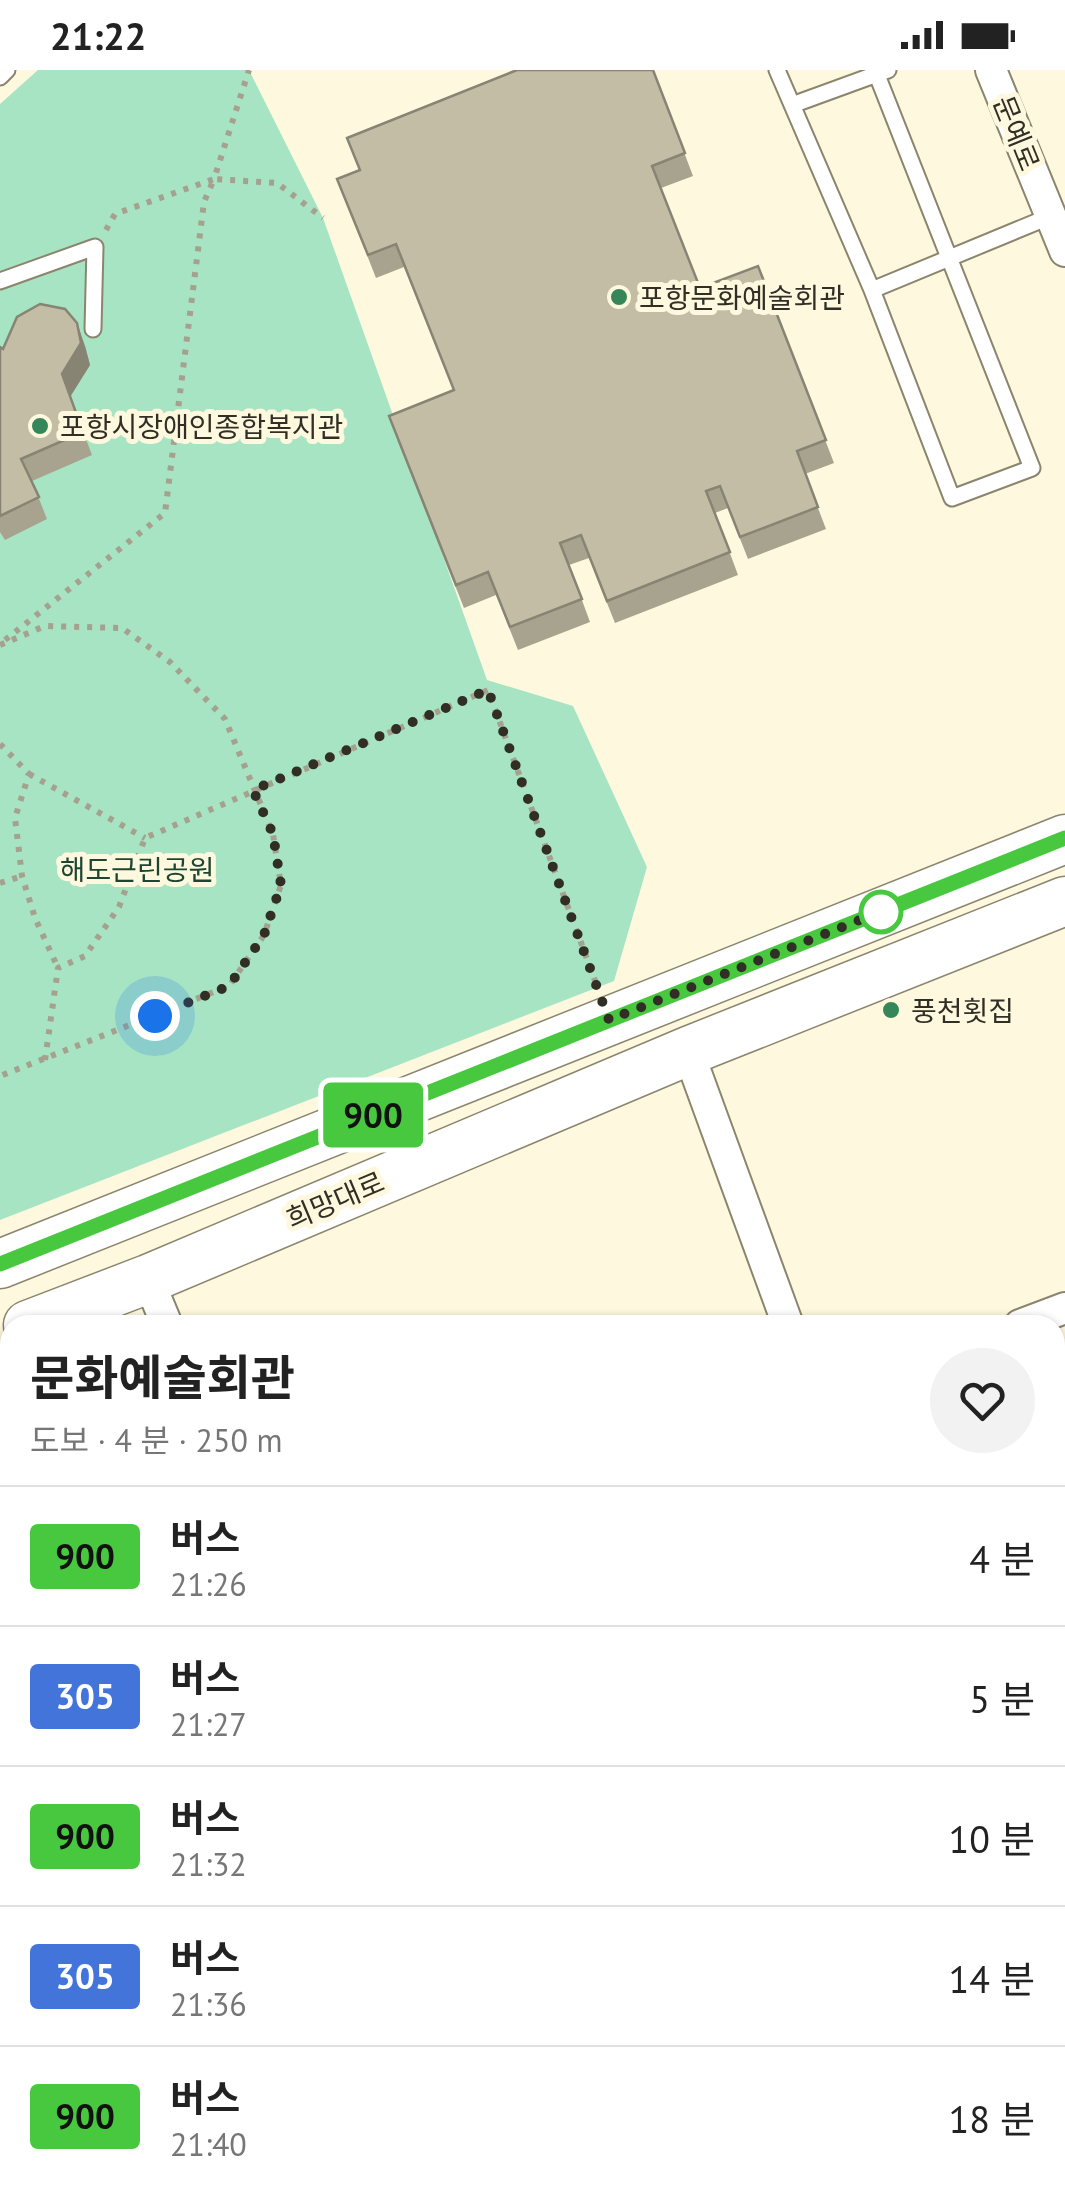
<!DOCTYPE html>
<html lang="ko">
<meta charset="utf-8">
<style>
body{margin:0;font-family:"PT Sans","Noto Sans KR",sans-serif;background:#f2f2f2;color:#222;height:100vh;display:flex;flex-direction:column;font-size:38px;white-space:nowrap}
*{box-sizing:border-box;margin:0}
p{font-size:32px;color:#767676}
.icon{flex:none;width:55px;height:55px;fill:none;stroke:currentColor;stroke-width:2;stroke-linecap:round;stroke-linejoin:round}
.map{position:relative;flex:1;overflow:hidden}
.side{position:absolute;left:0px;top:1245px;width:1065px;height:892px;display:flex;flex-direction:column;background:#fff;border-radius:30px 30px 0 0;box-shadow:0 2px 8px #0004}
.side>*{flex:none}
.badge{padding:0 20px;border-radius:8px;font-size:35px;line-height:65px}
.you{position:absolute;width:50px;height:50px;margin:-25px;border:8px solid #fff;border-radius:50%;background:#1a73e8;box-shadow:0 0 0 15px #1a73e833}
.map>.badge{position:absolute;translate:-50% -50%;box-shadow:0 0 0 5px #fff}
.round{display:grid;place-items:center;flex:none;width:105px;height:105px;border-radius:52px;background:#f2f2f2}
.summary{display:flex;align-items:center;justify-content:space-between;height:170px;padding:0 30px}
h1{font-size:48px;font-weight:700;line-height:75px}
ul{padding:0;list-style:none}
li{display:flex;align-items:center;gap:30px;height:140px;padding:0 30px;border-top:2px solid #e0e0e0}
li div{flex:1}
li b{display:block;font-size:38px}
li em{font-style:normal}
li .badge{min-width:110px;font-weight:700;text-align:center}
.status{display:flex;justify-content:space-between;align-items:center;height:70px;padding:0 50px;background:#fff;direction:ltr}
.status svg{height:28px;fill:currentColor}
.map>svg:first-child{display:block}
</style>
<div class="status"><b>21:22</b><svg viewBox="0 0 49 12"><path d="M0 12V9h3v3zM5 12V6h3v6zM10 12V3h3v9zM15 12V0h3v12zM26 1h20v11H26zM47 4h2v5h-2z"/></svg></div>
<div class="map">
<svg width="1065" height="2137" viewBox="0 0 1065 2137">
<rect width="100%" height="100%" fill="#fef8de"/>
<!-- green -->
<path fill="#a7e4c4" d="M38,0h211l74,148 164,462 86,26 74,161 -33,114 -614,239v-1116z"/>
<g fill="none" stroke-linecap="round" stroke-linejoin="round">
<!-- service casing -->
<g stroke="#8b856e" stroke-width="19">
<path id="service" d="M777,0l95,220 80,208 80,-30 -155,-393
M0,7l7,-7
M792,35l96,-35
M0,211l95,-34 -2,82
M872,220l179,-74"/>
</g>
<!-- minor casing -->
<g stroke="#8b856e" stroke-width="34">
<path id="minor" d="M991,0l74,181
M688,981l100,274
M148,1209l19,46
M1020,1255l45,-17
M0,1668l10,-4
M1055,1867l10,-4
M1055,1920l6,24 -6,12
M0,1978l10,-20
M1033,2128l17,9
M241,2137l5,-9
M599,2137l5,-9
M958,2137l6,-9"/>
</g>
<!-- primary casing -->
<g stroke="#8b856e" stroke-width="51">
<path id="primary" d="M0,1194l1065,-425
M28,1255l120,-46 540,-228 377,-150"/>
</g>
<!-- path -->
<path stroke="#a5a18e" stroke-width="6" stroke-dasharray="5 8" stroke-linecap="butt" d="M106,160l9,-16 99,-35 35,-109
M5,570l160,-127 39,-311 10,-23 63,4 46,35
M0,575l45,-19 77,2 48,34 55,57 48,115 8,51 -17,50 -35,51 -229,90
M0,674l29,30 -14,44 7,58 13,42 23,50
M29,704l116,64
M0,813l22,-7
M45,990l13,-92 27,-12 34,-49 26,-69 343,-148 109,296"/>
<!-- service -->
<use href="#service" stroke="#fff" stroke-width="15"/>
<!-- minor -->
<use href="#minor" stroke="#fff" stroke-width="30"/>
<!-- primary -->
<use href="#primary" stroke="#fff" stroke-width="48"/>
</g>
<!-- wall -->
<path fill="#a8a38e" d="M653,0l40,106 -32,12 39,100 58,-22 76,197 -29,11 21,55 -78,30 -20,-51 -13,5 23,62 -123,48 -26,-65 -20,7 21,57 -72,28 -22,-55 -32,13 -67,-169 57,-48 -50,-124 -28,11 -39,-99 278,-108z
M85,276l5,19 -20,32 22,58 -60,26 15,38 -42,21 -5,-8v-185l3,2z"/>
<!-- shaded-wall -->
<path fill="#888474" d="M77,253l8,23 5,19 -20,32 -8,-23z"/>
<!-- building -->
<path fill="#c3bda5" stroke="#888474" stroke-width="2.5" d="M517,0h136l32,83 -33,13 48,122 58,-22 68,174 -29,11 21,56 -78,30 -20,-51 -14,5 24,61 -123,49 -26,-66 -21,8 22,56 -72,28 -22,-55 -32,13 -67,-169 65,-26 -58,-146 -28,11 -31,-76 23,-9 -13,-32z
M40,234l25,5 12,14 4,20 -19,31 21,58 -62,27 18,38 -39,19v-169l3,2 14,-32z"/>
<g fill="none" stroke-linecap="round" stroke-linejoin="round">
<!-- line casing -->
<g stroke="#fff" stroke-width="22">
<path id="line" d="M0,1194l1065,-426"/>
</g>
<!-- line -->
<use href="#line" stroke="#47c83e" stroke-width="15"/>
<!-- walk -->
<path stroke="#312f25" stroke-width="10" stroke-dasharray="0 18" d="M155,946l74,-30 35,-51 17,-50 -8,-51 -20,-44 235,-100 121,330 281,-112 -9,4"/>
</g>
<!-- markers -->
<g fill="#358759" stroke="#fef8de" stroke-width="4">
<circle cx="619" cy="227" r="10"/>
<circle cx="40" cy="356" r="10"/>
<circle cx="891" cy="940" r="10"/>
</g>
<circle fill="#fff" stroke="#47c83e" stroke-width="5" cx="881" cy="842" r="20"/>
<g text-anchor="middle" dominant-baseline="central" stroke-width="10" stroke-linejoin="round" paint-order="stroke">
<!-- street labels -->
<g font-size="28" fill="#312f25" stroke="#fef8de">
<text transform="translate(1017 63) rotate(68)">문예로</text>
<text transform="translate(335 1130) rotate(-23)">희망대로</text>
</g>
<!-- poi labels -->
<g font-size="28" fill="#312f25" stroke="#fef8de" text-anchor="start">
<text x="639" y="227">포항문화예술회관</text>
<text x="60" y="356">포항시장애인종합복지관</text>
<text x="911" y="940">풍천횟집</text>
</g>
<!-- park labels -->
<g font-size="28" fill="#1d4533" stroke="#fef8de">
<text x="137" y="799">해도근린공원</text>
</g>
</g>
</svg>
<div class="you" style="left:155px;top:946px"></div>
<b class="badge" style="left:373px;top:1045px;background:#47c83e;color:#111">900</b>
<section class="side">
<div class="summary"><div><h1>문화예술회관</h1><p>도보 · 4 분 · 250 m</p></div><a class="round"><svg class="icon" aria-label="heart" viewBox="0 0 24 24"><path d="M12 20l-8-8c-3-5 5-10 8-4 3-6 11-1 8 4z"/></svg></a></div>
<ul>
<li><span class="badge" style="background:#47c83e;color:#111">900</span><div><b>버스</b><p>21:26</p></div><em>4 분</em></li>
<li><span class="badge" style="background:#4374d9;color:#fff">305</span><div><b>버스</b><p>21:27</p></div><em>5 분</em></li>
<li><span class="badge" style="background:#47c83e;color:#111">900</span><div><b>버스</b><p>21:32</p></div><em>10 분</em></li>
<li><span class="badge" style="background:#4374d9;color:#fff">305</span><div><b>버스</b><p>21:36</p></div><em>14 분</em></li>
<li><span class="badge" style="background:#47c83e;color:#111">900</span><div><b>버스</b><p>21:40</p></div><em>18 분</em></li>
</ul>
</section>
</div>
